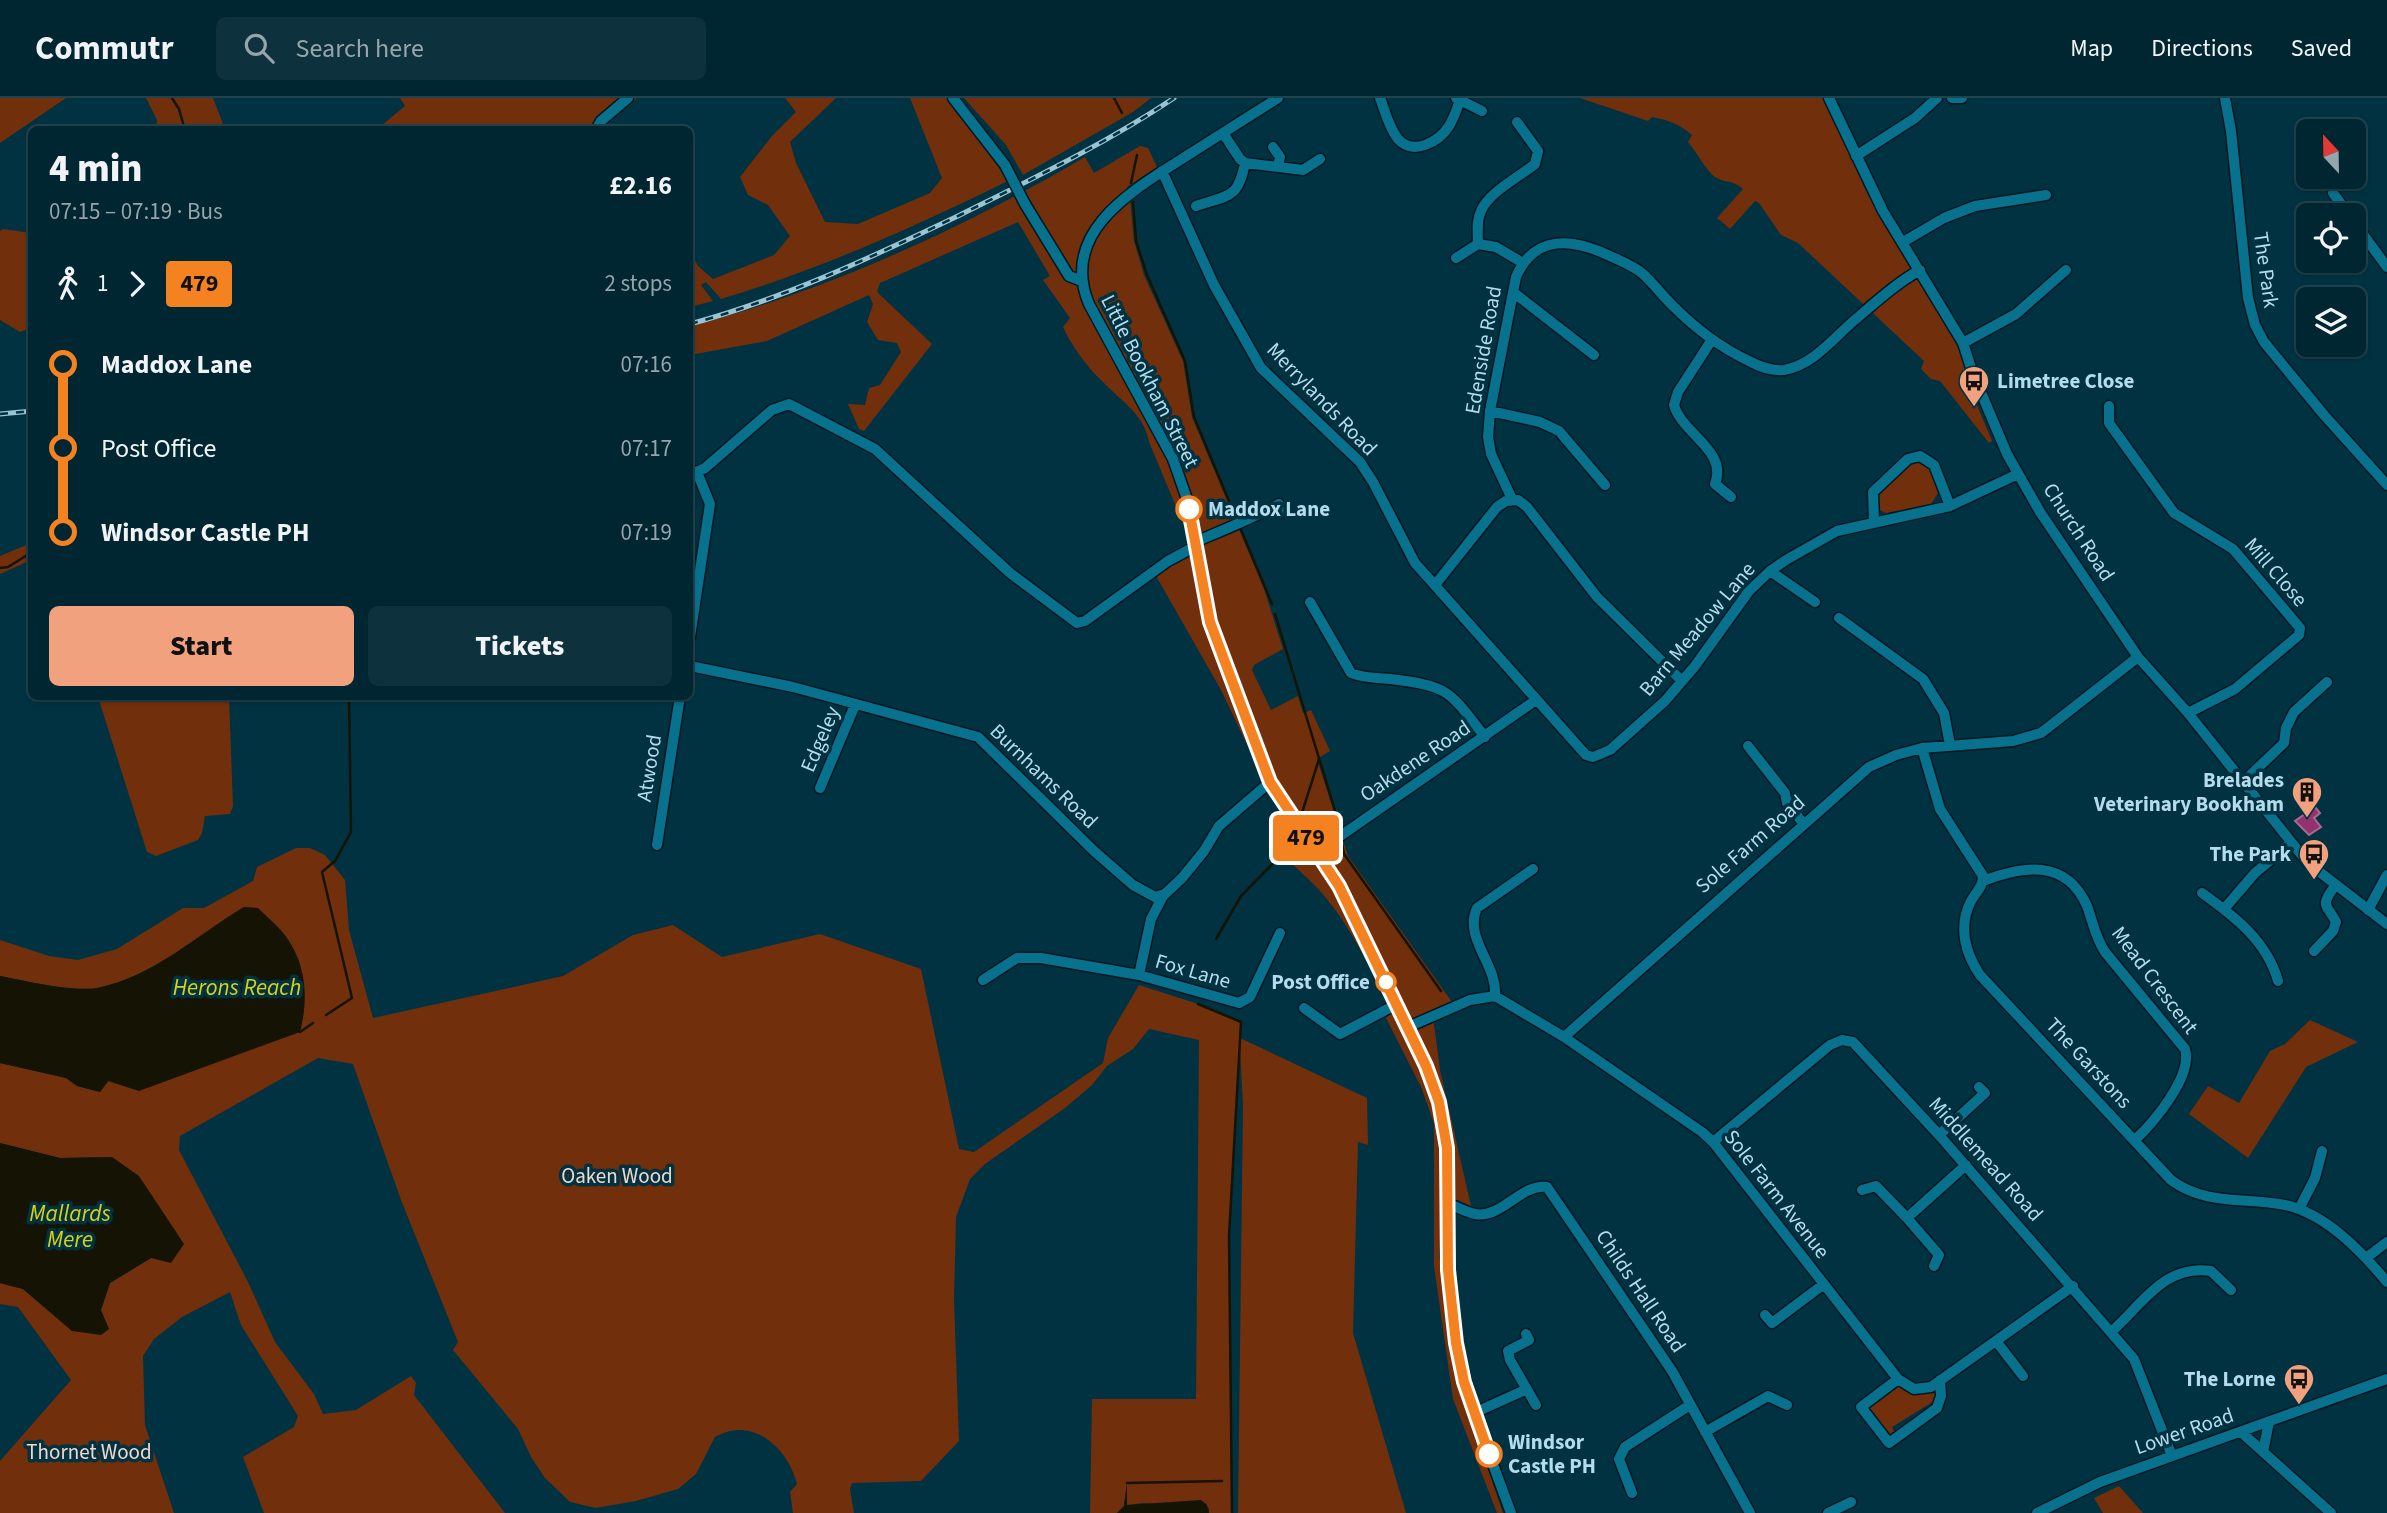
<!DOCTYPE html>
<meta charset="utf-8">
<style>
body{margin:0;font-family:"Source Sans 3",sans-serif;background:#0e323d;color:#f1f3f6;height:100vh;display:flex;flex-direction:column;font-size:26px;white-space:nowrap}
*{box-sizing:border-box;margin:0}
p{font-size:23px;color:#95a5ab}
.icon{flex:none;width:38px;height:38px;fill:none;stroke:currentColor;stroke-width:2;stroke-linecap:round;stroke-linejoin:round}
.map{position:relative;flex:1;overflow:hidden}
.panel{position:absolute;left:28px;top:28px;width:665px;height:574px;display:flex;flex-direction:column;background:#002631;border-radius:10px;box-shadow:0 2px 5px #0004,0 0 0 2px #22434d}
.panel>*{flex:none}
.badge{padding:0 14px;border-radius:5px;font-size:24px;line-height:46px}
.needle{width:46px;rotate:338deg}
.fabs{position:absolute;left:2296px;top:21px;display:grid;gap:14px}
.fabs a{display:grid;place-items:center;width:70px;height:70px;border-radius:10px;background:#002631;box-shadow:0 2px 5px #0004,0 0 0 2px #22434d;font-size:35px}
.map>.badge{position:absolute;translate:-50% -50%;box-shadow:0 0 0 4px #fff}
.legs{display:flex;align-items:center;gap:10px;height:77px;padding:0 21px;font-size:23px}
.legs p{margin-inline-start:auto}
.head{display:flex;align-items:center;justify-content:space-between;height:119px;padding:0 21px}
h1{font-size:38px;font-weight:800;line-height:52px}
.button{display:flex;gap:14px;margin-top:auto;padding:14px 21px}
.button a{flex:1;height:80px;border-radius:10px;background:#f2a17e;color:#111;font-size:28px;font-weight:800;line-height:80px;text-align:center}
.button a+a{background:#0e323d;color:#f1f3f6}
ul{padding:0 21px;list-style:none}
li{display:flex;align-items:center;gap:24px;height:84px;font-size:26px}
li i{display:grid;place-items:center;width:10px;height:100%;margin:0 9px;background:currentColor}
li i::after{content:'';width:18px;height:18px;margin:-9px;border:5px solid;border-radius:50%;background:#002631}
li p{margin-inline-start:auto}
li:first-child i{background:linear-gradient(#0000 50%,currentColor 0)}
li:last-child i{background:linear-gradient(currentColor 50%,#0000 0)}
header{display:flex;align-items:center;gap:42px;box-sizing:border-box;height:98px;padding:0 35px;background:#002631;border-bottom:2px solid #22434d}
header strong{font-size:33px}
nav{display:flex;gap:38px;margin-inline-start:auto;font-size:24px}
.search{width:490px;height:63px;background:#0e323d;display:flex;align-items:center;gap:18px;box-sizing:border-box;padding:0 24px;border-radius:10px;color:#95a5ab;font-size:26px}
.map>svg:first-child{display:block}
</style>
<header>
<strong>Commutr</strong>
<div class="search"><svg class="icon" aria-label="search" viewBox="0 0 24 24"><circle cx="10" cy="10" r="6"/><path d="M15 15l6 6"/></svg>Search here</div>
<nav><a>Map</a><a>Directions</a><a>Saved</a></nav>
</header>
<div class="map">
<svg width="2387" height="1415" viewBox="0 0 2387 1415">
<rect width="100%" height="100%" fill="#003241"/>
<!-- green -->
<path fill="#722f0b" d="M0,0h66l-66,45z
M146,0h67l12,31h-69l1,-9z
M400,0h237l-36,31 -225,1 29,-24z
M785,0h51l-46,44 6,21 29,59 33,2 72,-31 12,-15 -32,-80h37l39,47 22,36c-94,46 -187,88 -287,118l-15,-17 -5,3 12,16 -23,6v-56l8,15 15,13 61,-24 16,-19 -22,-31 -20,-10 -8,-18 32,-41 24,-24z
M964,0h187l-18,14 -110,63 -17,-30z
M1580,0h244l43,95 86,141 8,18 10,39 21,50 -3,2 -49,-62 -9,-2 -10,-10 3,-8 -126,-118 -17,-8 -22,-32 -4,-2 -25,28 -13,-11 26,-29c-12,-10 -14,-5 -26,-11 -8,-3 -22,-28 -29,-36l4,-7c-12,-11 -25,-15 -40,-18l-4,4z
M1140,48l8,2 9,19 -30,20 3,12 4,42 10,34 39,86 9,56 72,172 19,60 -29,16 -2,5 19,40 27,-14 5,17 8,-3 19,41 -13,8 31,97 104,146 -23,9 5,13 6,46 31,136 -13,-6 -16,3 -3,53 17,119 47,138h-6l-44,-114 -19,-133v-142l-12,-35 -37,-73 6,-6c-18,-38 -38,-79 -65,-112 -12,-15 -28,-28 -42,-42l11,-11 4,-9 -28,-41 -50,-105 -70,-123 36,-24 2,-5 -40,-96c-4,-27 -29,-42 -47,-61 -15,-14 -31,-36 -39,-54l7,-9 -27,-38 7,-4 -32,-54 -138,61 -3,9 55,52 -68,87 -5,-2 -11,-25 17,1 4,-17 11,-3 21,-33 -4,-9 -19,-3 -11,-18 6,-18 -4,-9 -102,46 -77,14v-29c132,-33 278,-100 395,-169l9,16z
M3,131l28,4v95l-11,4 -20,-12v-89z
M1914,363l15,5 9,27 -7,11 -45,9 -8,-4 -1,-16z
M31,445v17l-31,14v-18z
M98,599h131l4,109 -3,8 -25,2 -3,17 -4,7 -42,16 -9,-4z
M296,750h14l15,7 20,25 4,50 24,88 190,-42 70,-41 40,-10 49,32 98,-23 101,35 38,180 15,3 129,-89 5,-25 31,-53 59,19 43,18 -1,16 127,60 1,47 -10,-3 -5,191 53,180h-168l5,-408 -3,-58 -11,189 3,277h-23v-5l-66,-5 -16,2v-21l-3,22 -7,7h-27l2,-114h104l3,-359 -50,-11 -16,20 -26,17 -15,19 -27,23 -80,56 -15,15 -14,38 -2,83 5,141 -38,40 -69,2 -2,6 4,24h-61l-3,-21 7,-8c-9,-36 -45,-69 -82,-47l-19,37 -18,15 -42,12 -40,7 -26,-6 -25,-24 -14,-21 -13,-28 -65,-79 5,-8 -57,-142 -48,-136 -35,-6 -138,78 -1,14 69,132 27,60 39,52 9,20 33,-4 55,-34 5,7 -2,12 91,118h-241l-21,-56 51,-30 4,-11 -57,-91 -11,-33 -48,25 -28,22 -11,17 2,69 29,88h-174v-52l71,-81 -53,-73 -18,-3v-21l23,6 49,42 29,-21 9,-27 41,-25 -39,-101 -52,1 -60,-15v-80l66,15 11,8 23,6 144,-185c-47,28 -91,70 -147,81 -24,4 -72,-7 -97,-12v-36l49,16 29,4 39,-11 66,-41h21l49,-27 4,-14z
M2310,922l48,22 -52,25 -58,91 -59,-44 19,-28 31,17 31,-52 15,-7z
M1898,1289l18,7 19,-5 2,7 -3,5 -42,26 3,6 -5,4 -22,-30z
M2119,1388l24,27h-40l-9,-15z"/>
<!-- water -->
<path fill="#141304" d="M244,809l14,1c10,10 24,21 31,33 18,28 19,60 11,91l-161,59 -31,-10 -8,11 -23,-6 -11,-8 -66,-15v-87c25,5 73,16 97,12 56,-11 100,-53 147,-81z
M0,1045l60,15 52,-1 27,19 45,68 -13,19 -20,-5 -41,25 -9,27 8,19 -8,6 -29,-4 -49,-42 -23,-6z
M1127,1385v22l74,-5 6,5 2,8h-92l7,-7z"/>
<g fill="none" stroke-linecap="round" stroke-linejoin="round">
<!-- stream -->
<path stroke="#141304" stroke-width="2.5" d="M172,0l7,11 6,21
M1114,0l8,15
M1131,85l6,-28
M1133,104l3,39 11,34 38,86 9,56 78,187
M0,470l8,-1 24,-15
M1275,516l65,213
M1301,718l18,-57
M1342,746l2,10 97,137
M1216,841l25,-43 50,-51 5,-12
M1198,906l43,18 -12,214 3,277
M326,917l26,-17 -30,-126 13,-11 16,-29 -2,-136
M300,934l13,-9
M1127,1385l95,-2"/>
</g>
<!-- building -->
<path fill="#933271" stroke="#a96a8f" stroke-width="2" d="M2315,709l5,6 -6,5 7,9 -12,8 -14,-14z"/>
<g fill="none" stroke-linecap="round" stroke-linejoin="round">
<!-- minor casing -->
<g stroke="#001821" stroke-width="13">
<path id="minor" d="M953,0l52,67
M1278,0c-30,19 -60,38 -90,57 -51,33 -130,75 -99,149l84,155 15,43 22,120 60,160 69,104 87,180 13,36 8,46 1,122 8,73 18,70 37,100
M1380,0c5,13 9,30 18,41 15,17 41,3 51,-13 5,-8 8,-17 11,-26
M1456,0l26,13
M1829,0l54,113 80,132 9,28 35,83 33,58 98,145 50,56 120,150 79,61
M1952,0h10
M2225,0l6,33 17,167 7,27 9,17 60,73 63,70
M1517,24l21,29 -3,13c-16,13 -46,28 -54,47 -5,10 -3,22 -3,33l18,3 27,16
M596,32l5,-9 27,-23
M1223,35l17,26 5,4 58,7 17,-11
M1273,49l7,10 -2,9
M1856,58l59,-38 22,-20
M1162,73l52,114 47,83 99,94 13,20 42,81 171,192 7,2 17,-7 55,-49 30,-35 54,-75 21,-20 16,-11 51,-29 113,-25 68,-32
M2333,95l16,22
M1025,106l44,72 13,5
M1196,108c33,-11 42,-7 49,-43
M2354,124l33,45
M1903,144l41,-24 31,-12 71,-11
M1456,160l22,-14
M1513,194l81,63
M1711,243l-33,51 -4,13c8,29 54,45 41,79l16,13
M1963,245l53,-29 50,-44
M2109,308v17l65,90 59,36 67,79 -1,7 -64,54 -47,24
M1490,313l50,11 19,9 46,54
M690,372l7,2 8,-4 67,-58 17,-6 86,45 135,124 67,50 8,-2 83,-60 28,-15
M1512,401l-21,-45 -3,-17 2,-26 26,-134c19,-44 58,-38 94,-21 11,5 24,10 33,18 10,9 19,21 29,31 23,23 47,42 77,56 11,6 22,10 35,9 30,-5 51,-34 73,-52 20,-17 41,-36 63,-48
M1874,424l-1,-30 35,-33 12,-3 14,9 16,41
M1195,444c28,-12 56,-23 84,-38l4,9
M1770,473l45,31
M1435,487l62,-78 9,-6 12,-1 9,7 70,90 85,84
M1310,504l41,71c12,5 26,5 39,6 60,7 59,12 95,58
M1839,520l84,61 21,34 6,32
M690,539l20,-133 -13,-32
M690,568l103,21 185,50 116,114 39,34 22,12 10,-3 17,-16 22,-27 15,-25 51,-44
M1748,648l37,47 2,10 16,20
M1922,650l18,61 43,67c0,11 -7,16 -12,25 -13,25 -6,52 9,74l191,205c35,26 74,17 114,25 41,9 76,46 102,77
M2243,684l41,-39 2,-15 8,-16 33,-30
M820,690l35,-83
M657,747l23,-149
M1316,755l220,-153
M1983,783c39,-15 83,-23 104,25 6,16 8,31 18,46l80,97c8,27 -31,73 -50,91
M2202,795c32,23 65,48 76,88
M1164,796l-13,25 -12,56 100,28 11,-6 30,-64
M2224,811l31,-36 36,-30
M2368,812l19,-35
M2314,853l19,-20 3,-9c-9,-18 -17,-15 -1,-36
M983,882l34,-22h24l98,17
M1495,898c3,-31 -32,-58 -18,-88l56,-39
M1304,910l36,26 57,-30
M1408,929l62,-27 25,-4 69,41 138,95 11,10 185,237 16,10 17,-2 142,-101
M1564,939l305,-270 27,-12 26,-7 91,-7 28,-8 97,-76
M1939,1037l46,-42 -6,-6
M1713,1044l117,-97 12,-5 11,2 86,93 195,224 38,97
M1862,1092l14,-4 31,32 59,-53
M1449,1106c8,3 17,8 26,10 27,5 46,-31 72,-27l125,184 78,142
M2299,1111l16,-31 7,-27
M1907,1120l32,37 -5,11
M2366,1160l21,-16
M1765,1217l7,8 52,-39
M2112,1233c30,-26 52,-67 99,-60l20,19
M1526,1236l3,6 -21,11 2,9 26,45
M1996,1243l27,35
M1898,1281l-37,28 28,36 48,-35 4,-12 -1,-16
M1474,1315l53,-24
M1705,1334l63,-36 19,9
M2241,1334l90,81
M2263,1354l6,-30
M1632,1395l-13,-34 6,-12 65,-42
M1828,1415l23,-11
M2037,1415l63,-31 287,-103"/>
</g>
<!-- minor -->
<use href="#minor" stroke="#08718e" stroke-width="10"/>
<!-- rail casing -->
<g stroke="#9ac3d3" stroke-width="5">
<path id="rail" d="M690,226c93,-25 182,-67 270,-109 72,-36 147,-72 214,-117
M0,316l32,-3"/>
</g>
<!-- rail -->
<use href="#rail" stroke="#003241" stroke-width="2.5" stroke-dasharray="8" stroke-linecap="butt"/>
<!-- minor-bridge casing -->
<g stroke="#001821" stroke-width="13" stroke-linecap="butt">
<path id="minor-bridge" d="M1005,67l20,39"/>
</g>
<!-- minor-bridge -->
<use href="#minor-bridge" stroke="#08718e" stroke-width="10"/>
</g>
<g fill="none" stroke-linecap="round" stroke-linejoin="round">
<!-- line-1 casing -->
<g stroke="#fff" stroke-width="16">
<path id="line-1" d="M1189,411l21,113 60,160 69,104 87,180 13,36 8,46 1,122 8,73 8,39 25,72"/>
</g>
<!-- line-1 -->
<use href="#line-1" stroke="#f58220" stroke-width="10"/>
</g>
<!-- icons -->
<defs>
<g id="bus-pin" transform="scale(1.575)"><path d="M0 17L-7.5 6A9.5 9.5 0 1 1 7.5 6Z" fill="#f2a17e" stroke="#003241"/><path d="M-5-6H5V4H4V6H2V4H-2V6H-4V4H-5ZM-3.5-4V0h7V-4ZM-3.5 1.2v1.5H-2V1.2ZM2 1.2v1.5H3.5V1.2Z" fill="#111"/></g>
<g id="building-pin" transform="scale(1.575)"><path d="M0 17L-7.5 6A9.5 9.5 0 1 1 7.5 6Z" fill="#f2a17e" stroke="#003241"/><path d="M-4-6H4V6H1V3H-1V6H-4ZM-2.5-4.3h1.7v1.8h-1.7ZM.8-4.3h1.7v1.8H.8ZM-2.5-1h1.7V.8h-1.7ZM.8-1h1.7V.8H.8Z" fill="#111"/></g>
</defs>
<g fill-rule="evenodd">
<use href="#bus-pin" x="1974" y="283"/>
<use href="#building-pin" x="2307" y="694"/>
<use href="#bus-pin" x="2314" y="756"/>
<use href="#bus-pin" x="2299" y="1281"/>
</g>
<!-- markers -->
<g fill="#fff" stroke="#f58220" stroke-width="3.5">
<circle cx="1189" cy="411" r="12"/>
<circle cx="1386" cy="884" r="9"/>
<circle cx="1489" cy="1356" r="12"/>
</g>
<g text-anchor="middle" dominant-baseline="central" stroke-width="7" stroke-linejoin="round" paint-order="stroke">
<!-- street labels -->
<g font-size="21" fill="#b4dcec" stroke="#003241">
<text transform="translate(2266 172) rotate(82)">The Park</text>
<text transform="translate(1483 252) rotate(-80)">Edenside Road</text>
<text transform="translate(1150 283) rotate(63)">Little Bookham Street</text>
<text transform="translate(1322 301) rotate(46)">Merrylands Road</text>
<text transform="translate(2079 434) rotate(57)">Church Road</text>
<text transform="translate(2276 474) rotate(49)">Mill Close</text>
<text transform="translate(1697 531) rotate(-50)">Barn Meadow Lane</text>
<text transform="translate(820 641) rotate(-67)">Edgeley</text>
<text transform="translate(1415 663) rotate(-34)">Oakdene Road</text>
<text transform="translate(649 670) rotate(-81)">Atwood</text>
<text transform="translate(1044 678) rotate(44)">Burnhams Road</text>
<text transform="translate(1750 746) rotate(-41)">Sole Farm Road</text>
<text transform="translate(1193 873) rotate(16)">Fox Lane</text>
<text transform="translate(2155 882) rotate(53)">Mead Crescent</text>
<text transform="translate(2089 965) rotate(47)">The Garstons</text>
<text transform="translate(1986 1061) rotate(48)">Middlemead Road</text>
<text transform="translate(1777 1096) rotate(52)">Sole Farm Avenue</text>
<text transform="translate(1641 1193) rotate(56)">Childs Hall Road</text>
<text transform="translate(2184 1333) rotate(-19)">Lower Road</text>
</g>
<!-- poi labels -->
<g font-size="21" font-weight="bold" fill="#b4dcec" stroke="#003241" text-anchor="end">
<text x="1997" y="283" text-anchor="start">Limetree Close</text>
<text x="2284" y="682">Brelades<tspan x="2284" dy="24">Veterinary Bookham</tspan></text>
<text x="2291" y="756">The Park</text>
<text x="2276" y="1281">The Lorne</text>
</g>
<!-- stop labels -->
<g font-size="21" font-weight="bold" fill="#b4dcec" stroke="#003241" text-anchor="start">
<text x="1208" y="411">Maddox Lane</text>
<text x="1370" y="884" text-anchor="end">Post Office</text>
<text x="1508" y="1344">Windsor<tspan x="1508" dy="24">Castle PH</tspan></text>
</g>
<!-- park labels -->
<g font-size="21" fill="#f3d6cb" stroke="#003241">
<text x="617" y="1078">Oaken Wood</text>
<text x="89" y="1354">Thornet Wood</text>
</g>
<!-- water labels -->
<g font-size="23" font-style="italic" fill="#e0d10d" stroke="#003241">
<text x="237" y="889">Herons Reach</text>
<text x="70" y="1115">Mallards<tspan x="70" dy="26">Mere</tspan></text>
</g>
</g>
</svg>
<div class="fabs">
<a><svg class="needle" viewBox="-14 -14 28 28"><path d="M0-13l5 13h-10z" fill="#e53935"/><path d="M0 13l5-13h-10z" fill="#95a5ab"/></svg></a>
<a><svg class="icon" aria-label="locate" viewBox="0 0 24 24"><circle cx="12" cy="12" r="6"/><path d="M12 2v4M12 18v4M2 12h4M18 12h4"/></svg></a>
<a><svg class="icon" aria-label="layers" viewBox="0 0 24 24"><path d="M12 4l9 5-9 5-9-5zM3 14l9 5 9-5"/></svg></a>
</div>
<b class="badge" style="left:1306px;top:740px;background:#f58220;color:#111">479</b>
<section class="panel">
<div class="head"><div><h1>4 min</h1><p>07:15 – 07:19 · Bus</p></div><b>£2.16</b></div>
<div class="legs"><svg class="icon" aria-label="walk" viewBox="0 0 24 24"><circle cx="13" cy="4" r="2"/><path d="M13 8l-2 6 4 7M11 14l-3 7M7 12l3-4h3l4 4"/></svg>1<svg class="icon" aria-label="forward" viewBox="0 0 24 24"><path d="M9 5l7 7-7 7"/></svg><b class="badge" style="background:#f58220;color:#111">479</b><p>2 stops</p></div>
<ul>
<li><i style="color:#f58220"></i><b>Maddox Lane</b><p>07:16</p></li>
<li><i style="color:#f58220"></i><span>Post Office</span><p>07:17</p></li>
<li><i style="color:#f58220"></i><b>Windsor Castle PH</b><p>07:19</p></li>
</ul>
<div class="button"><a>Start</a><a>Tickets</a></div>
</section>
</div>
